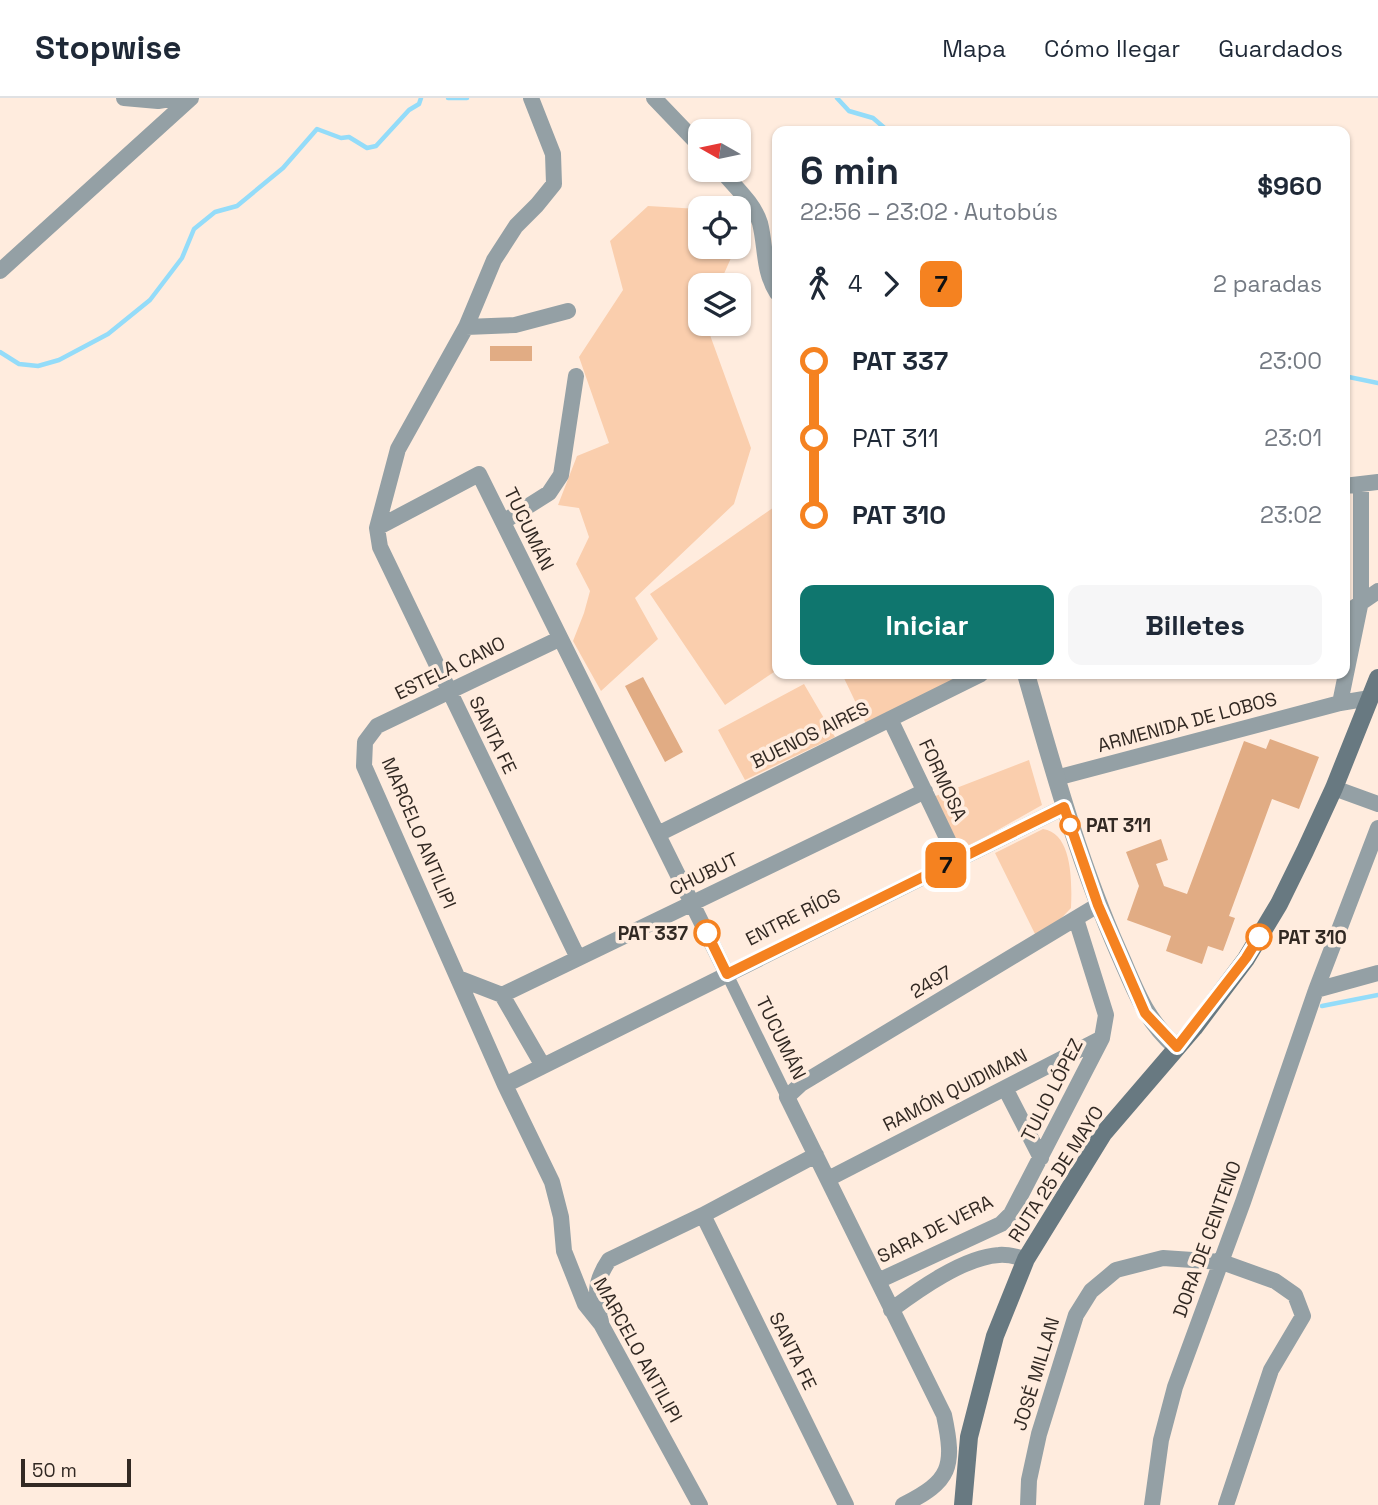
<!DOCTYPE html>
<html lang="es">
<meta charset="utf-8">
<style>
body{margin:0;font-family:"Space Grotesk",sans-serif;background:#f6f6f7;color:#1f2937;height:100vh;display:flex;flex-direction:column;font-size:26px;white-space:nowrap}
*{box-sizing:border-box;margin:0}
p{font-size:23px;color:#747a83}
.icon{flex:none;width:38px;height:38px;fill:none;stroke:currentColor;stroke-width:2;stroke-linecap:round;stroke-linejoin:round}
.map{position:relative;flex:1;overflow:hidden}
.drawer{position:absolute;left:772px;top:28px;width:578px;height:553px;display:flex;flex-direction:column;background:#fff;border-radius:14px;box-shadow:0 2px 5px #0004}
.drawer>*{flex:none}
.badge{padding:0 14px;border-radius:10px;font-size:24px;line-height:46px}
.needle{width:46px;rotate:279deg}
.fabs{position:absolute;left:688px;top:21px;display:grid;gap:14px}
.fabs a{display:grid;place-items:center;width:63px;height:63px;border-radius:14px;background:#fff;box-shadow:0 2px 5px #0004;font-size:35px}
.scale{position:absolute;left:21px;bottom:18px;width:110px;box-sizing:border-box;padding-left:7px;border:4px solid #322923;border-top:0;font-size:19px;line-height:24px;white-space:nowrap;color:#322923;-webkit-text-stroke:5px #ffecde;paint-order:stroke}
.map>.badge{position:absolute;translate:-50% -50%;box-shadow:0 0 0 4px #fff}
.legs{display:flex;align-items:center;gap:10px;height:77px;padding:0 28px;font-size:23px}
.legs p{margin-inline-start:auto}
.overview{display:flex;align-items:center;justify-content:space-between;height:119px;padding:0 28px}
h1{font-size:38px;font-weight:800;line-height:52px}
.action{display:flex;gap:14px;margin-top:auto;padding:14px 28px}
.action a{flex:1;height:80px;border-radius:14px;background:#0f766e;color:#fff;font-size:28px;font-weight:800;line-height:80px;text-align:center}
.action a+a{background:#f6f6f7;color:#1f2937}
ul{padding:0 28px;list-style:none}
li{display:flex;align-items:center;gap:24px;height:77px;font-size:26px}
li i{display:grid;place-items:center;width:10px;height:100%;margin:0 9px;background:currentColor}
li i::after{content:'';width:18px;height:18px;margin:-9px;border:5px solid;border-radius:50%;background:#fff}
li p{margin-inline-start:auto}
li:first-child i{background:linear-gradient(#0000 50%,currentColor 0)}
li:last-child i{background:linear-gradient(currentColor 50%,#0000 0)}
header{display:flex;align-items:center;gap:42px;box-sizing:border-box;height:98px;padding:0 35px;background:#fff;border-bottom:2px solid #e0e1e3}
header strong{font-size:33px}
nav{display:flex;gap:38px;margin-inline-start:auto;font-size:24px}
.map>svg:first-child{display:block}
</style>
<header>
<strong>Stopwise</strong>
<nav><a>Mapa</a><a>Cómo llegar</a><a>Guardados</a></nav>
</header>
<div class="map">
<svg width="1378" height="1407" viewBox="0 0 1378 1407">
<rect width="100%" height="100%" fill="#ffecde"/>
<!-- green -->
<path fill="#facead" d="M648,108l51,3 1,38h23l8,11 -12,27h-19v39h6l45,124 -17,56 -99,94 23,41 -57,52 -28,-50 11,-28 6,-22 -14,-27 13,-27 -10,-29 -21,-3 19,-49 32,-13 -30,-86 44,-67 -13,-49z
M777,407v165l-52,35 -75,-111z
M842,576h127l-103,50z
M804,586l31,53 -90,43 -27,-50z
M1029,662l13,45 -83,47 -26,-55z
M1043,731c30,4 29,55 28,79l-20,21 -15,7 -41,-83z"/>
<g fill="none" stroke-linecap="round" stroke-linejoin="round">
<!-- stream -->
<path stroke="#94dcf9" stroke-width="4.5" d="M448,0h19
M837,0l12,13 24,7 15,13
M0,254l19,12 19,2 21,-6 49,-26 42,-34 32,-42 12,-29 21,-17 22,-6 46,-38 34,-39 24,9 8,-1 18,11 9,-2 33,-36 10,-6 2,-6
M1344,278l34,7
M1322,908l56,-11"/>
</g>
<!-- building -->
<path fill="#e1ac84" d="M490,248h42v15h-42z
M643,579l40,75 -18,10 -40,-76z
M1270,641l49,18 -20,52 -27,-10 -43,117 6,2 -12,33 -15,-5 -6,18 -36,-13 5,-15 -44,-16 12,-34 -13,-34 35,-13 7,21 -12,4 8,22 23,8 57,-153 22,8z"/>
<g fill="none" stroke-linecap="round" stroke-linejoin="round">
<!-- pedestrian -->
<path stroke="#94a0a5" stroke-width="12" d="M727,876l60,123"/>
<!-- minor -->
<path stroke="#94a0a5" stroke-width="16" d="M124,0l34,3 18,-3
M531,0l22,56 1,30 -17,21 -21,21 -22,34 -28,67 -68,122 -21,79 3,19 198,411
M654,0l46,48
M721,72c13,16 33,33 39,53 6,24 3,48 17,70
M0,173l191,-173
M466,229l49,-2 53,-14
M1344,388l34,-4
M503,424l46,-29 12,-18 15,-99
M377,430l102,-54 248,500
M1344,511h8l26,-18
M559,541l-182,87 -12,16 -1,24 141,319 47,97 9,35 3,34 21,53 16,20 99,181
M1340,605l21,-102v-117
M890,621l67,140
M1056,680l284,-75 30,-5
M1334,690l44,16
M658,736l323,-160
M458,880l44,17 41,71
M1316,892l62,-17
M502,897l423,-204
M505,987l559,-278
M1005,990l36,70
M828,1081l274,-141
M703,1117l143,290
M878,1183l123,-57 10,-10 91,-176 4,-23 -30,-96
M891,1212c27,-20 73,-53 108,-55 9,-1 18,2 27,4
M601,1224c-5,-27 -8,-38 8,-62l94,-45 113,-60
M903,1407c48,-24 52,-38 41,-90l-157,-318 14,-13 297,-179
M1028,1407l1,-25 10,-46 37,-119 15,-24 25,-21 47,-12 59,4 53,19 20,14 8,21 -32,54 -45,135
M1152,1407l9,-65 14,-53 68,-185 73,-212 62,-162"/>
<!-- tertiary -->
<path stroke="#94a0a5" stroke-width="18" d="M1026,576c27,94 53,189 93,279 17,38 25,65 57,94"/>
<!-- secondary -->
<path stroke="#687981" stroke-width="18" d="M963,1407l6,-68 26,-101 31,-77 77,-125 91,-106 52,-69 33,-55 26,-53 29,-63 44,-110"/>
</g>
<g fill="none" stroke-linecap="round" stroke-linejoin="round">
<!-- line-1 casing -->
<g stroke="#fff" stroke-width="16">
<path id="line-1" d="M707,835l20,41 337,-167 34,98 47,108 32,34 69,-89 13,-21"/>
</g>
<!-- line-1 -->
<use href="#line-1" stroke="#f58220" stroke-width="10"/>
</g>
<!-- markers -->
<g fill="#fff" stroke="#f58220" stroke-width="3.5">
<circle cx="1070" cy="727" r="9"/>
<circle cx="707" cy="835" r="12"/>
<circle cx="1259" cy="839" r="12"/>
</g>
<g text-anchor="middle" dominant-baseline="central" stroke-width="7" stroke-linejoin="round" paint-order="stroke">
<!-- street labels -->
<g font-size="19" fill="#322923" stroke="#ffecde">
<text transform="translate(529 431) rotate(64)">TUCUMÁN</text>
<text transform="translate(450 570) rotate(-26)">ESTELA CANO</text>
<text transform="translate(1187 624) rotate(-15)">ARMENIDA DE LOBOS</text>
<text transform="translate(493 637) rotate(64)">SANTA FE</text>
<text transform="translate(810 637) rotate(-26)">BUENOS AIRES</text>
<text transform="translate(943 682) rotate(65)">FORMOSA</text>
<text transform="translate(419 735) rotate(67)">MARCELO ANTILIPI</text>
<text transform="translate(704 776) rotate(-26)">CHUBUT</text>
<text transform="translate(793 819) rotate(-27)">ENTRE RÍOS</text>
<text transform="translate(931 884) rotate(-31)">2497</text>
<text transform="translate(781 940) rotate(64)">TUCUMÁN</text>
<text transform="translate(955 992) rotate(-27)">RAMÓN QUIDIMAN</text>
<text transform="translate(1052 992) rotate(-63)">TULIO LÓPEZ</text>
<text transform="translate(1056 1076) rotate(-57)">RUTA 25 DE MAYO</text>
<text transform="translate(935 1131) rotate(-27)">SARA DE VERA</text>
<text transform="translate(1207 1141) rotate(-70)">DORA DE CENTENO</text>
<text transform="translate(638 1252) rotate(61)">MARCELO ANTILIPI</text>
<text transform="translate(793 1253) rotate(64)">SANTA FE</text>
<text transform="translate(1036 1276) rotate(-73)">JOSÉ MILLAN</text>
</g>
<!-- stop labels -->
<g font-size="19" font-weight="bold" fill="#322923" stroke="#ffecde" text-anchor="start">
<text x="1086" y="727">PAT 311</text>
<text x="688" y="835" text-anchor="end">PAT 337</text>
<text x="1278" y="839">PAT 310</text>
</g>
</g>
</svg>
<div class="fabs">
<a><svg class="needle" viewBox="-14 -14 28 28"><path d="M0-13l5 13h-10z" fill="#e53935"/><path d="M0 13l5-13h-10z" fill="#747a83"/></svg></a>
<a><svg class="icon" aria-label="locate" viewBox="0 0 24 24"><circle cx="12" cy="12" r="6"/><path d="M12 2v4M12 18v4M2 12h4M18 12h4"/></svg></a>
<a><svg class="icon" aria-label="layers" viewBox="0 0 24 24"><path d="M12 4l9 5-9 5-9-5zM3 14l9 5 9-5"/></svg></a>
</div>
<div class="scale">50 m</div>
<b class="badge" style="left:946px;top:767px;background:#f58220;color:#111">7</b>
<section class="drawer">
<div class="overview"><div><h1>6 min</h1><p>22:56 – 23:02 · Autobús</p></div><b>$960</b></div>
<div class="legs"><svg class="icon" aria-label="walk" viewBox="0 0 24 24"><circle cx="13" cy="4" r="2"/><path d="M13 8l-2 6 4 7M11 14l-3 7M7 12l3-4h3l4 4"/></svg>4<svg class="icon" aria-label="forward" viewBox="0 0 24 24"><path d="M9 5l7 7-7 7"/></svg><b class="badge" style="background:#f58220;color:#111">7</b><p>2 paradas</p></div>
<ul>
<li><i style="color:#f58220"></i><b>PAT 337</b><p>23:00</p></li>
<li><i style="color:#f58220"></i><span>PAT 311</span><p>23:01</p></li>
<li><i style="color:#f58220"></i><b>PAT 310</b><p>23:02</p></li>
</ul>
<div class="action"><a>Iniciar</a><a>Billetes</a></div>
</section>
</div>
